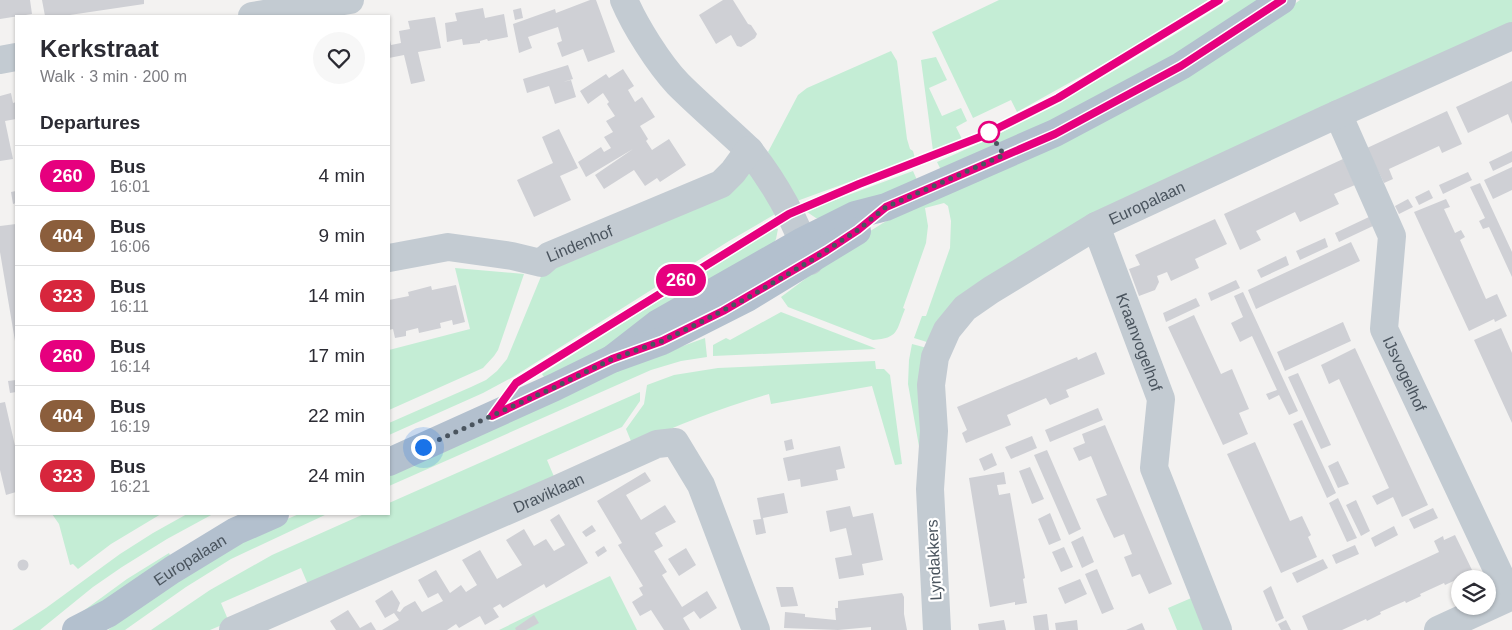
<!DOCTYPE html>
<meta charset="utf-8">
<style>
body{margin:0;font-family:Helvetica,sans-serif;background:#f7f7f7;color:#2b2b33;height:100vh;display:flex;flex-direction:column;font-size:19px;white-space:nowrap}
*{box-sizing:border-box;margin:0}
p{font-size:16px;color:#7c7c81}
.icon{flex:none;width:28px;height:28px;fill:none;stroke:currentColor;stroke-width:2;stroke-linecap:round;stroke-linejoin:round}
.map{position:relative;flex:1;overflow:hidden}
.drawer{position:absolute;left:15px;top:15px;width:375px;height:500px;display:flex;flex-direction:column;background:#fff;border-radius:0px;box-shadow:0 1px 4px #0004}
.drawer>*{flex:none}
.badge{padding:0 10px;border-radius:16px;font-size:18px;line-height:32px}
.fabs{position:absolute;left:1451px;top:570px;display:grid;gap:10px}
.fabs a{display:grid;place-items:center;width:45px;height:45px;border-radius:50%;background:#fff;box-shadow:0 1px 4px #0004;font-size:25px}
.you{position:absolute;width:25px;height:25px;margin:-12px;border:4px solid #fff;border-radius:50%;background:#1a73e8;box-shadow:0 0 0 8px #1a73e833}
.map>.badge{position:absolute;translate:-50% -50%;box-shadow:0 0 0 2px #fff}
h2{padding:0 25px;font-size:19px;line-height:45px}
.round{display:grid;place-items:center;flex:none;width:52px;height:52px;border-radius:26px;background:#f7f7f7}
.head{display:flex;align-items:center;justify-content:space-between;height:85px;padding:0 25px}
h1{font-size:24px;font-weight:700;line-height:38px}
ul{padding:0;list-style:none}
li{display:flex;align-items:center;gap:15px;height:60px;padding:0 25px;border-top:1px solid #e1e1e2}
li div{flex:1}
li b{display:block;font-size:19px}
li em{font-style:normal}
li .badge{min-width:55px;font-weight:700;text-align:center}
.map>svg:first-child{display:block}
</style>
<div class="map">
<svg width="1512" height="630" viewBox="0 0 1512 630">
<rect width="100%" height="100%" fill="#f3f2f1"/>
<!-- green -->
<path fill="#c4edd5" d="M999,0h209l-76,48 -115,64 -6,-12 -38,18 -41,-86z
M1230,0h30l-36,25 -123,74 -160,71 -4,-8c25,-11 49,-21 73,-34 75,-39 148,-82 220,-128z
M1300,0h212v24l-384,178 -198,141 -16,-5 8,-22h4l24,-68 1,-27 -3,-15 -4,-3 -19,5 3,18 -2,17 -23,65 2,1c-9,22 -6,29 -32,31l-85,-33 -7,-10 86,-64 16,-10 392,-205z
M891,51l6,10 10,78 3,10 3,2 2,7 -118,43 -29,-49 30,-57 9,-7z
M936,57l11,23 -18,8 13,28 19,-8 6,13 -11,6 6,12 -29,12 -12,-91z
M913,171l4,9 -91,39 -10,-1 -9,-6 25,-11z
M749,173l4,1 22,40 -3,2 -43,25 -216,136 -30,16 -94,42v-12l82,-36 15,-7 11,-9 10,-12 35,-85z
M775,228l3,1 -2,10 -4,7 -158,98 -68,36 -4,-6z
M455,268l69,6 -26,76 -4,6 -11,12 -94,42v-60l81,-21z
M781,312l91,35 4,2 -163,7v-11l13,-7 4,2z
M705,338l2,19 -26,4 -30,9 -262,116v-12l230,-105z
M912,344l15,4 -3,78 -4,26 -12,-68 1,-24z
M875,361l1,8h8l6,6 12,89 -7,1 -23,-79 -101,18 -2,-10c-49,14 -90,30 -136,52l-7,-17 18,-25 3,-19 27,-10 44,-7z
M640,392v9l-18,26 -75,33 8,19 -246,108 -8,-19 -80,35 8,19 -19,8h-59l59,-40 62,-35 92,-41h25v-11z
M52,514h109l-50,30 -33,25 -5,-5 -3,1 -11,-41z
M187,514h26l-46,25 -45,28 -29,20 -53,43h-28l34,-22 74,-54 33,-21z
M299,514h28l-96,45 -45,28 -61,43h-17l60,-45 105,-60z
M169,553l2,4 -81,57 -15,3 52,-38z
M610,576l27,54h-138z
M1196,596l14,34h-33l-9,-22z"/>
<!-- building -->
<path fill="#cfd0d5" d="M0,0h30l2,14 -32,5z
M42,0h102v4l-81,12h-18z
M590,0h6l19,52 -27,10 -5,-13 -21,8 -5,-14 5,-2 -4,-14 -30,10 4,11 -13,5 -6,-29 42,-15 1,4z
M723,0h10l15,24 3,1 6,9 -2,4 -14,9 -4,-1 -6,-11 -15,9 -17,-29z
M483,8l2,10 19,-4 4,23 -20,4 -1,-2 -7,2v2l-17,2 -1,-6 -15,3 -2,-19 12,-2 -2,-8z
M521,8l2,10 -8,2 -2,-10z
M435,17l6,31 -23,4 7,29 -14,3 -7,-29 -15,3v-23l2,10 10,-2 -2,-12 11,-2 -2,-8z
M568,65l5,14 -10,3 8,-2 5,17 -21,7 -6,-18 -22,7 -4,-14z
M623,69l11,17 -6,4 7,12 7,-5 13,20 -15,9 8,13 -2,2 6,9 17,-11 17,26 -26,17 -3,-4 -12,8 -11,-16 -30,19 -9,-14 38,-26 -47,28 -8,-15 23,-15 3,5 7,-4 -7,-11 9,-5 -7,-11 9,-5 -8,-12 2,-2 -6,-9 -15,11 -8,-13 26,-17 3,4z
M1512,81v43l-4,-10 -40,19 -12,-26z
M11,93l2,10 3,-1v17l-11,2 8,38 -13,2v-65z
M1447,111l15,33 -20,9 -3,-7 -50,23 4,10 -9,4 -17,-35z
M559,129l19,39 -18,8 11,24 -37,17 -17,-37 36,-17 -11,-26z
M1512,151v11l-19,9 -4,-9z
M1343,159l12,26 -21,9 5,10 -39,18 -5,-10 -39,19 5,9 -21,10 -16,-36z
M1512,167v23l-19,9 -9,-19z
M1468,172l4,8 -29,14 -4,-9z
M1480,183l32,69v25l-23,-50 -6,2 -4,-8 6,-3 -15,-31z
M1429,190l4,8 -14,7 -4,-8z
M16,191v12l-3,1 -2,-12z
M1408,199l5,8 -14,7 -4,-8z
M1446,199l4,8 -6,2 11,24 6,-3 4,7 -5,3 26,59 11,-5 10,22 -12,6 -1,-3 -25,12 -55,-119z
M1369,217l4,9 -34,16 -4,-9z
M1215,219l12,25 -32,15 4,9 -28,13 -4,-9 -10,4 2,6 -4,8 -16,6 -10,-27 11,-4 -5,-10z
M16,224v117h-1l-15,-89v-26z
M1325,238l3,9 -28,13 -4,-9z
M1351,242l9,19 -104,48 -8,-19z
M1286,256l3,9 -28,13 -4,-8z
M1236,280l4,8 -29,13 -3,-8z
M456,285l9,37 -12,3 -1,-5 -12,3 1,5 -22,5 -1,-5 -12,3v5l-11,2 -2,-9 -4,1v-30l20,-4 -1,-4 23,-6 1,4z
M1243,292l55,119 -9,4 -10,-20 -10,5 -3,-6 11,-4 -25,-54 -12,6 -9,-19 12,-6 -9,-21z
M1196,298l4,8 -34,16 -3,-9z
M1194,315l27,59 11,-5 17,40 -10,4 9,21 -25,11 -55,-118z
M1343,322l8,19 -66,30 -8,-19z
M1501,328l11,25v70l-38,-83z
M1355,348l73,157 -26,12 -9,-20 -16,8 -5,-9 17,-8 -50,-109 -10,5 -8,-19z
M1096,352l9,22 -39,16 3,7 -19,8 -4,-7 -39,17 4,10 -45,18 -4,-10 5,-3 -10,-23 120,-50 1,3z
M1298,373l33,72 -10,4 -33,-72z
M16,380v12l-6,1 -2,-12z
M5,402l11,48v42l-10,3 -6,-25v-67z
M1098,408l5,12 -53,22 -5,-12z
M1302,420l34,73 -9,5 -34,-74z
M1105,425l67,159 -23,10 -9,-20 -8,3 -8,-20 8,-3 -8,-20 -10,4 -9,-19 -9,-20 11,-4 -16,-39 -12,5 -6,-13 12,-5 -3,-9z
M1032,436l5,12 -26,11 -6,-12z
M792,439l2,10 -8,2 -2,-10z
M1255,442l35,79 12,-5 9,19 -3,2 9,20 -36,16 -54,-119z
M840,446l5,22 -9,2 2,10 -37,7 -1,-8 -12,2 -5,-23z
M1047,450l34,79 -12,6 -35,-80z
M992,453l5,12 -13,6 -5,-12z
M1338,461l11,23 -11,4 -10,-22z
M1030,467l14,32 -12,5 -13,-33z
M645,472l6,9 -25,14 15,25 24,-15 11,17 -21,11 8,13 -9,5 13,21 -5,3 20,32 25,-16 10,17 -17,11 -6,-8 -11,7 7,12h-26l-13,-20 -11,6 -8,-14 11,-7 -4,-7 4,-2 -25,-41 4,-2 -25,-42z
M1004,472l2,12 -9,1 2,10 11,-2 15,85 -2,1 4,24 -12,2v-3l-25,5 -21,-129z
M784,493l4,20 -25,5 3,15 -10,2 -3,-15 8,-1 -4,-21z
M1338,498l19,40 -10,4 -18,-39z
M1356,500l14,31 -9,5 -15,-31z
M850,506l3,11 20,-4 10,47 -21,4 2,11 -25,4 -4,-21 17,-3 -6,-27 -16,4 -4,-21z
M1433,508l5,10 -24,11 -5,-10z
M1050,513l11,27 -12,5 -11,-26z
M559,514l29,49 -42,25 -2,-4 -41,24 -3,-4 -7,4 6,9 -14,8 -5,-9 -21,12 -3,-4 -9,6h-65l17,-10 -5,-7 -9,5 -10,-17 17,-11 8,13 -3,8 3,1 4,-5 11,-6 7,11 21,-11 -5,-8 -10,5 -10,-18 18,-10 14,23 11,-8 5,7 11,-7 -15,-25 18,-10 17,29 25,-14 -16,-25 18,-11 10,17 12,-7 8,12 11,-6 -15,-25z
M592,525l4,6 -10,6 -4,-5z
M1394,526l4,9 -23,12 -4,-9z
M1455,535l17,35 -13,6 1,2 -15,7 -1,-2 -24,11 1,2 -15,7 -1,-2 -25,11 1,2 -14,7 -1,-2 -24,11h-34l-6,-14 137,-64 -5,-11 9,-5 1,4z
M1083,536l11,26 -12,6 -11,-26z
M1355,545l4,9 -23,10 -4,-9z
M604,546l3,5 -9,6 -3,-5z
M1064,547l9,20 -12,5 -9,-20z
M686,548l10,17 -17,11 -11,-17z
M1323,559l5,9 -31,15 -5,-10z
M17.5 565a5.5 5.5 0 1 1 11 0a5.5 5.5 0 1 1-11 0Z
M1097,569l17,40 -12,5 -17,-40z
M1080,579l7,15 -22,10 -7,-16z
M1271,586l13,32 -8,4 -13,-31z
M776,587h17l5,19 -17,1z
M902,593l2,4v17l3,16h-36v-3l-33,3 -54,-2 1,-16 20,2v3l31,3 -1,-12h3v-7z
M348,610l12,18 11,-6 5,8h-40l-6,-9z
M1047,614l2,16h-14l-2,-14z
M534,615l5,8 -13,7h-10l-1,-2z
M1004,620l2,10h-27l-1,-6z
M1077,620l1,10h-22l-1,-7z
M1286,620l5,10h-10l-3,-6z
M1142,623l3,7h-19z"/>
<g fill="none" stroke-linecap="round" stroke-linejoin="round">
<!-- minor -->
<g stroke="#c3cbd2" stroke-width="28">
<path d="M624,0c11,26 35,64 54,84 23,23 48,44 71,66 26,33 47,71 61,111"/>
<path d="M252,16l98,-16"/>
<path d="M0,60l16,-3"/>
<path id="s1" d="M1338,114l54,122 -8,93 126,268"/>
<path id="s2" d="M1096,226l65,173 -7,69 64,162"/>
<path id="s3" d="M389,258l59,-11 64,9 29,7 8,-7 172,-72 12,-12 16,-22"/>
<path id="s4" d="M233,630l322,-140 102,-46 18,-2 26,43 55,145"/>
<path id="s5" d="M937,630l-7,-141 4,-58 -3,-46 4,-28 12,-27 18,-22 26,-18 105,-64 231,-107 185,-83"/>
<path d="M1438,630l74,-34"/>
</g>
<!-- major -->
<g stroke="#b3c0ce" stroke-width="28">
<path d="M612,359l45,-35 146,-83 52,-26 31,-8 169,-74 126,-67 101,-66"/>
<path d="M389,462l166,-75 57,-28 50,-18 85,-43 110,-67"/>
<path id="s6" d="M76,630l33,-17 63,-43 64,-39 39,-17"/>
</g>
</g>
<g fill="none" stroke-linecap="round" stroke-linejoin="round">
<!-- line casing -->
<g stroke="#fff" stroke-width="11">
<path id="line" d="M1219,0l-161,98 -78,39 -121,47 -70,30 -273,169 -24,33 120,-57 50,-18 61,-30 103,-60 32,-21 28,-23 169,-73 126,-68 101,-66"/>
</g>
<!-- line -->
<use href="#line" stroke="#e6007e" stroke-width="8"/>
<!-- walk -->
<path stroke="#4a545e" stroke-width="5" stroke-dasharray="0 9" d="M423,447l132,-60 57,-28 50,-18 31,-15 54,-28 63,-37 48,-31 28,-23 118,-52 -15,-23"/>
</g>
<!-- markers -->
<circle fill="#fff" stroke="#e6007e" stroke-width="2.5" cx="989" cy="132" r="10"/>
<g text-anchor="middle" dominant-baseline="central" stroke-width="4.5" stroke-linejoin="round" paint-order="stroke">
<!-- street labels -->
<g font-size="16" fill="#4a545e" stroke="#fff">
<text stroke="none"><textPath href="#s5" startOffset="542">Europalaan</textPath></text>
<text stroke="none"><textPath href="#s3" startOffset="198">Lindenhof</textPath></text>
<text stroke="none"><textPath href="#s2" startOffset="124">Kraanvogelhof</textPath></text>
<text stroke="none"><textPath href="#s1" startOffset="276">IJsvogelhof</textPath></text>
<text stroke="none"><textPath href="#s4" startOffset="344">Draviklaan</textPath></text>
<text stroke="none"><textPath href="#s6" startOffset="134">Europalaan</textPath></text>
<text transform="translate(934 560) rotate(-93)">Lyndakkers</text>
</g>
</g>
</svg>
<div class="fabs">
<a><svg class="icon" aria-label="layers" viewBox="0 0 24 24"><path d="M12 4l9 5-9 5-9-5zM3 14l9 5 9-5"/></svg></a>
</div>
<div class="you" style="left:423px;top:447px"></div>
<b class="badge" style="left:681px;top:280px;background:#e6007e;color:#fff">260</b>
<section class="drawer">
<div class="head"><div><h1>Kerkstraat</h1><p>Walk · 3 min · 200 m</p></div><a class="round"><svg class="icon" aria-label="heart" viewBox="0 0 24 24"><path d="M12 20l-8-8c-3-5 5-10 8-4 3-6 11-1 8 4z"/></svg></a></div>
<h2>Departures</h2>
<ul>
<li><span class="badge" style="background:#e6007e;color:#fff">260</span><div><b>Bus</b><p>16:01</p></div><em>4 min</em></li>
<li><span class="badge" style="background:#8b5e3c;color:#fff">404</span><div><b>Bus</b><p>16:06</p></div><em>9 min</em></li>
<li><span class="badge" style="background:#d7263d;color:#fff">323</span><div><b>Bus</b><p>16:11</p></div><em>14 min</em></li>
<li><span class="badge" style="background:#e6007e;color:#fff">260</span><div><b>Bus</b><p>16:14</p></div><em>17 min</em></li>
<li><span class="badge" style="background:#8b5e3c;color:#fff">404</span><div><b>Bus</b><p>16:19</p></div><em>22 min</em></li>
<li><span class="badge" style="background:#d7263d;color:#fff">323</span><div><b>Bus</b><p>16:21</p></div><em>24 min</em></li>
</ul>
</section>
</div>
